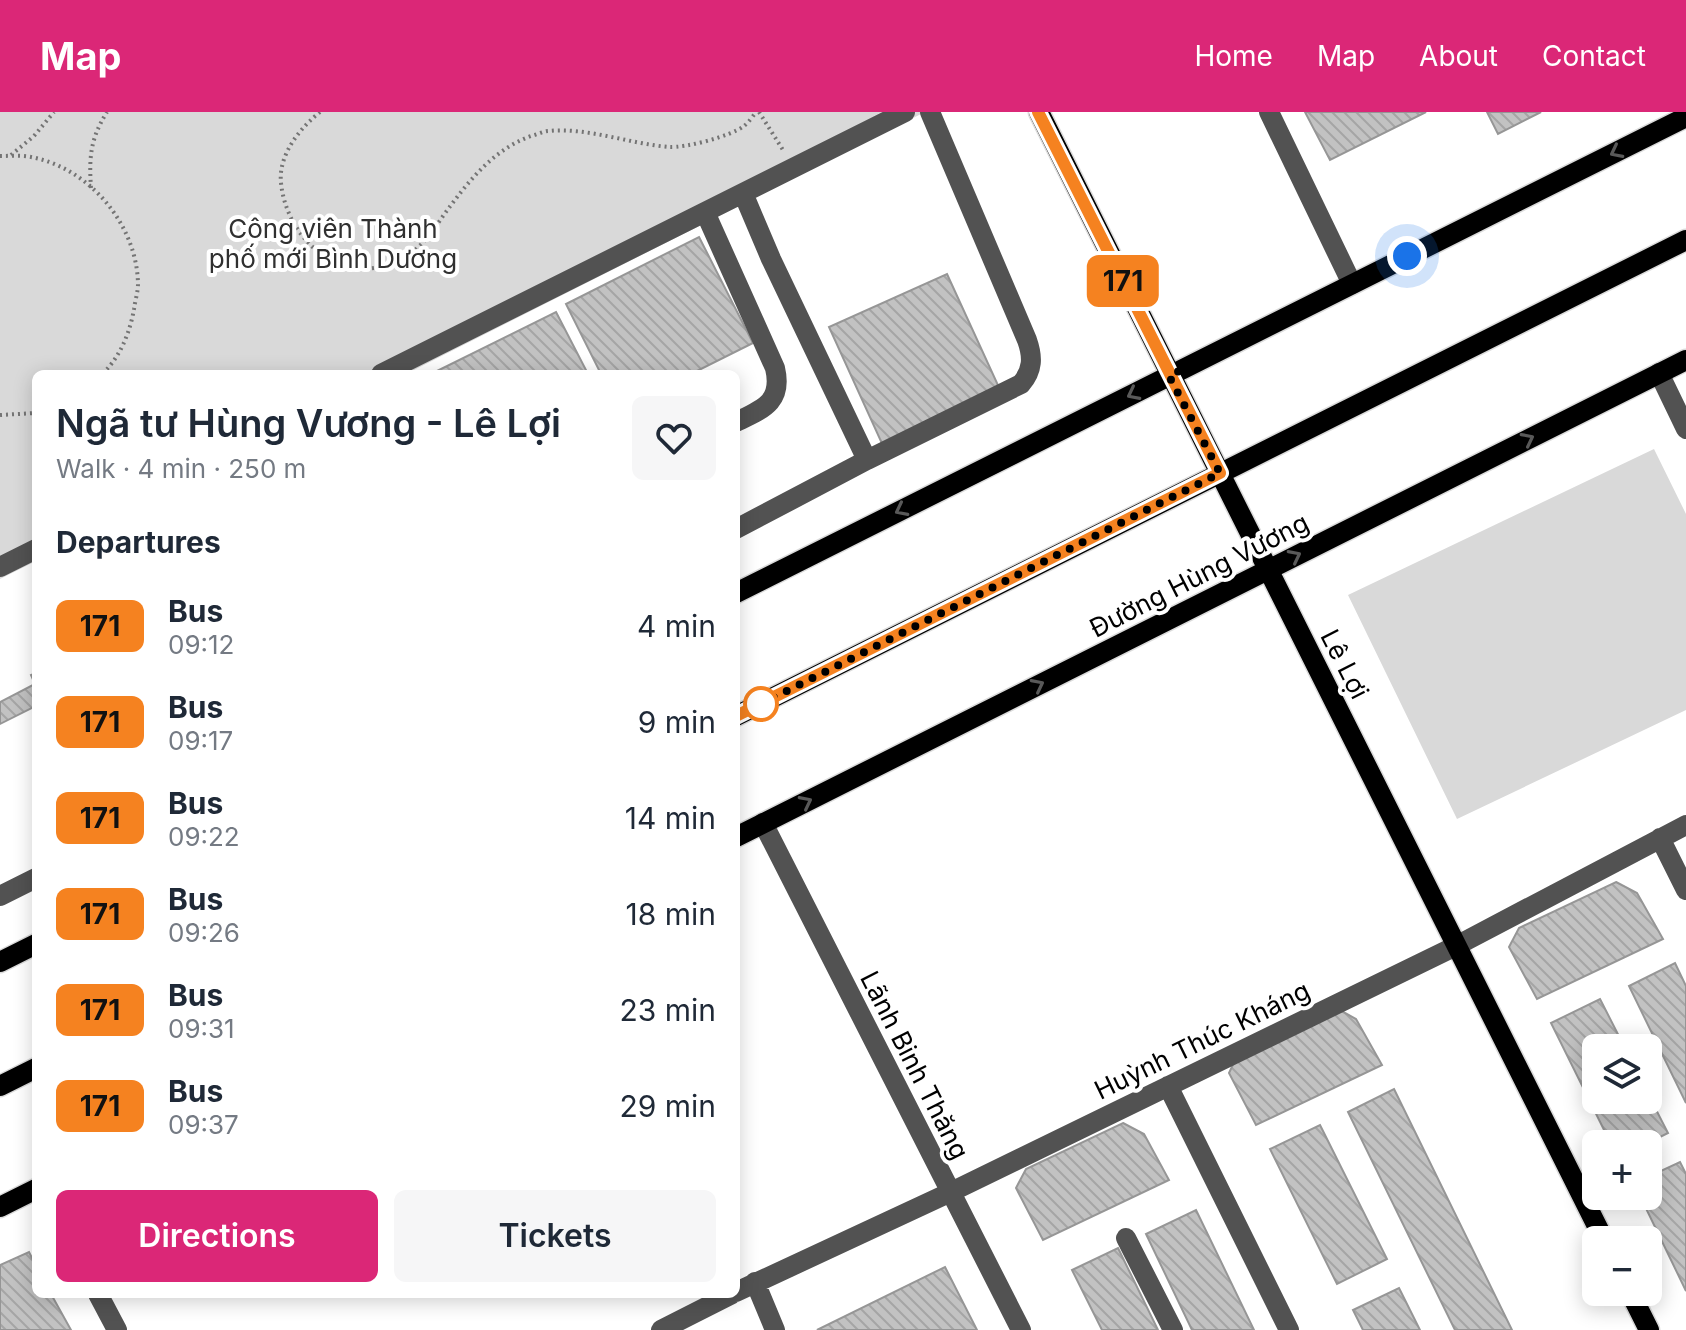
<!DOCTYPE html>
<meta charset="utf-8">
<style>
body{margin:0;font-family:Inter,sans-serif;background:#f6f6f7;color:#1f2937;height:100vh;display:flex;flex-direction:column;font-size:30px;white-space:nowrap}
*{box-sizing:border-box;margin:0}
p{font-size:26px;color:#747a83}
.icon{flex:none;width:44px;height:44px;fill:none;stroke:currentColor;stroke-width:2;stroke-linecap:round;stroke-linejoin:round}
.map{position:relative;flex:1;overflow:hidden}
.panel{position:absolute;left:32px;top:258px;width:708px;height:928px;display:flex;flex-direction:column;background:#fff;border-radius:12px;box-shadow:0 4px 20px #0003}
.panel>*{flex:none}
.badge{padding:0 16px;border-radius:12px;font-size:28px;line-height:52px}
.fabs{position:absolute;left:1582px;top:922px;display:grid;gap:16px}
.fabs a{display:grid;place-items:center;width:80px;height:80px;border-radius:12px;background:#fff;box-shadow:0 4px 20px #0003;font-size:40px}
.you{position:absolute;width:40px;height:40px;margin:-20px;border:6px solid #fff;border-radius:50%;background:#1a73e8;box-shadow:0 0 0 12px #1a73e833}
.map>.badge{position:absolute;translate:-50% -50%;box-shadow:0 0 0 4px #fff}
h2{padding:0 24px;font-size:30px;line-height:72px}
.round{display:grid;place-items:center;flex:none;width:84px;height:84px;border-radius:12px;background:#f6f6f7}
.overview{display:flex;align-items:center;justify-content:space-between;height:136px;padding:0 24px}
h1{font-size:38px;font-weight:600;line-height:60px}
.button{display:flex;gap:16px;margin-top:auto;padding:16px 24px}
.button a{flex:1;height:92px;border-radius:12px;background:#db2777;color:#fff;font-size:32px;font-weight:600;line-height:92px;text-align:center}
.button a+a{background:#f6f6f7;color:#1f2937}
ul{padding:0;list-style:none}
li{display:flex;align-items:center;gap:24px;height:96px;padding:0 24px}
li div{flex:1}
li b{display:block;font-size:30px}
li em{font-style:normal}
li .badge{min-width:88px;font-weight:700;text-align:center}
header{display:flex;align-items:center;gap:48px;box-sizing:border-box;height:112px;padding:0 40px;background:#db2777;color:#fff}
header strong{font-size:38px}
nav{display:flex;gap:44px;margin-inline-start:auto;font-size:28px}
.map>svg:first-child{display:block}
</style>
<header>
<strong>Map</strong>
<nav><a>Home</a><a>Map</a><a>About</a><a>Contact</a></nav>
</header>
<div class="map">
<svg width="1686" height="1218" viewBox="0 0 1686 1218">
<defs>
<pattern id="building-back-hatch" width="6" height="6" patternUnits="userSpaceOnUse" patternTransform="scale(2)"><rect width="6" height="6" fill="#c2c2c2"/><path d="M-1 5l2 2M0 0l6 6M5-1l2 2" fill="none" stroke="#a5a5a5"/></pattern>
</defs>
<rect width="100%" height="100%" fill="#fff"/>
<!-- park -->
<path fill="#d9d9d9" d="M0,0h925l-519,262h-370v187l-36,18z
M1654,337l32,65v196l-229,109 -109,-224z"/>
<!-- building -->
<path fill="url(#building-back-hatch)" stroke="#969696" stroke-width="2" d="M1305,0h121l-96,48z
M1487,0h54l-43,22z
M699,125l54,106 -62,31h-90l-35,-70z
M947,162l55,120 -118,54 -55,-121z
M556,200l32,62h-157z
M36,561v33l-36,18v-22l35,-18 -4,-9z
M1616,770l21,11 26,46 -126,60 -28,-52 10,-19z
M1675,851l11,23v117l-57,-117z
M1600,887l25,49h-29v52h52v-6l20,39 -22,11h-35l-60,-121z
M1336,896l20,11 26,46 -126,60 -27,-52 9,-19z
M1394,977l118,241h-57l-107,-218z
M1123,1011l21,11 25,46 -126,60 -27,-52 10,-19z
M1320,1013l67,134 -50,25 -67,-135z
M1680,1050l6,12v117l-46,-95h8v-19z
M1196,1098l58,120h-62l-46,-96z
M1118,1136l40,82h-56l-30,-60z
M29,1140l7,14v28h15l20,36h-71v-65z
M945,1155l32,63h-160z
M1399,1176l21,42h-57l-10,-20z"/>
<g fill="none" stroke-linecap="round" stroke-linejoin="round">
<!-- major casing -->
<g stroke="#dbdbdb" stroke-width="23">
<path id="major" d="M1039,0l565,1128
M736,481l950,-476
M736,604l950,-476
M736,725l950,-477
M0,850l36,-18
M0,974l36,-18
M0,1095l36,-18
M1630,1180l19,38"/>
</g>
<!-- path -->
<path stroke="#747474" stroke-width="4" stroke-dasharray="2 4" stroke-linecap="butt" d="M320,0c-20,16 -42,43 -39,71 6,57 59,103 115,79 22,-10 34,-27 47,-46 24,-33 49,-66 88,-80 6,-1 12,-5 18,-5 37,-4 82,13 120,16 17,1 62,-11 75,-21 5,-4 9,-10 12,-14
M759,0l24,38
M11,43l23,-19 20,-24
M0,44c10,0 21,-1 31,1 59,11 106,68 107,127 0,8 -3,17 -4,25 -4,23 -14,49 -32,65
M91,76c-2,-30 -1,-49 16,-76
M34,302l2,8
M0,303l36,-2"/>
<!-- minor -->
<path stroke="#525252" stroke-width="20" d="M1269,0l83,172
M743,81l28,66 96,201 154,-76c12,-14 12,-27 6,-44l-97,-228
M705,100l70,156c8,34 -12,41 -39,54
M1659,261l27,56
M381,262l524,-262
M736,417l131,-69
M0,455l36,-18
M763,711l258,507
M1660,726l26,52
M0,784l36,-18
M1168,974l121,244
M1126,1126l47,92
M755,1170l20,48
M736,1180l215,-100 505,-246 230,-121
M98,1182l19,36
M661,1218l71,-36"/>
<!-- major -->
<use href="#major" stroke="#000" stroke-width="20"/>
</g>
<!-- one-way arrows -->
<defs><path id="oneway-chevron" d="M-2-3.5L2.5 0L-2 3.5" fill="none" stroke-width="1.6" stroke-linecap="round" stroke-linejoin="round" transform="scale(2)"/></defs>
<g stroke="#595959">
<use href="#oneway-chevron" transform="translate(1616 40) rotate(153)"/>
<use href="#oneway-chevron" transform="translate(1133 282) rotate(153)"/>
<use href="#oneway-chevron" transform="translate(1528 327) rotate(-27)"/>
<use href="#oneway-chevron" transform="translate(901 398) rotate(153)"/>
<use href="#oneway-chevron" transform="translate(1295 444) rotate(-27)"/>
<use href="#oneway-chevron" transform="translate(1038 573) rotate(-27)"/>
<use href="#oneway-chevron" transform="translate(806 690) rotate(-27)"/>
</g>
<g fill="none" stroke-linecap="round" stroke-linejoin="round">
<!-- line casing -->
<g stroke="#fff" stroke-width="18">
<path id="line" d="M736,604l484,-243 -182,-361"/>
</g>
<!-- line -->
<use href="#line" stroke="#f58220" stroke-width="12"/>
<!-- walk -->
<path stroke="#000" stroke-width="8" stroke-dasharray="0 14.4" d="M761,592l459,-231 -51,-97 238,-120"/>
</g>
<!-- markers -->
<circle fill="#fff" stroke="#f58220" stroke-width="4" cx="761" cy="592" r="16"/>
<g text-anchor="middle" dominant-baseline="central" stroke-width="8" stroke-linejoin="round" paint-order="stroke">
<!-- park labels -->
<g font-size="26" fill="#303030" stroke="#fff">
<text x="333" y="116">Công viên Thành<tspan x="333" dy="30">phố mới Bình Dương</tspan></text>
</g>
<!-- street labels -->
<g font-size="26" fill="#000" stroke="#fff">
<text transform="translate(1199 463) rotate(-27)">Đường Hùng Vương</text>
<text transform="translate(1345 552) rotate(63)">Lê Lợi</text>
<text transform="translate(1202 928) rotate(-26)">Huỳnh Thúc Kháng</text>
<text transform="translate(915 953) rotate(63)">Lãnh Binh Thăng</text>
</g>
</g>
</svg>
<div class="fabs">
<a><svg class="icon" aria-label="layers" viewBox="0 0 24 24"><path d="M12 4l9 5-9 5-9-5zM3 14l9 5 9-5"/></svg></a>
<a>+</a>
<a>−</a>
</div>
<div class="you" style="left:1407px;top:144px"></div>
<b class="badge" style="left:1123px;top:169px;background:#f58220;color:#111">171</b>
<section class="panel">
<div class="overview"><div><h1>Ngã tư Hùng Vương - Lê Lợi</h1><p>Walk · 4 min · 250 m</p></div><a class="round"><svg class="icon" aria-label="heart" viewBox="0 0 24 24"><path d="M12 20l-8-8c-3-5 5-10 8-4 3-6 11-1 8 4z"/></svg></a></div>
<h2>Departures</h2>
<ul>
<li><span class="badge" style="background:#f58220;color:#111">171</span><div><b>Bus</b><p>09:12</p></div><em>4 min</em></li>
<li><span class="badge" style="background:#f58220;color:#111">171</span><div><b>Bus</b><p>09:17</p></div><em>9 min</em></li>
<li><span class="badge" style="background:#f58220;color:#111">171</span><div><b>Bus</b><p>09:22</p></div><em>14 min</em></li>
<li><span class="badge" style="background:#f58220;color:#111">171</span><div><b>Bus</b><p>09:26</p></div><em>18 min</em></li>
<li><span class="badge" style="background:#f58220;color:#111">171</span><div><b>Bus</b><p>09:31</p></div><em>23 min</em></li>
<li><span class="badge" style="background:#f58220;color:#111">171</span><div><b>Bus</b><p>09:37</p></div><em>29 min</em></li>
</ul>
<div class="button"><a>Directions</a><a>Tickets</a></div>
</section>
</div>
